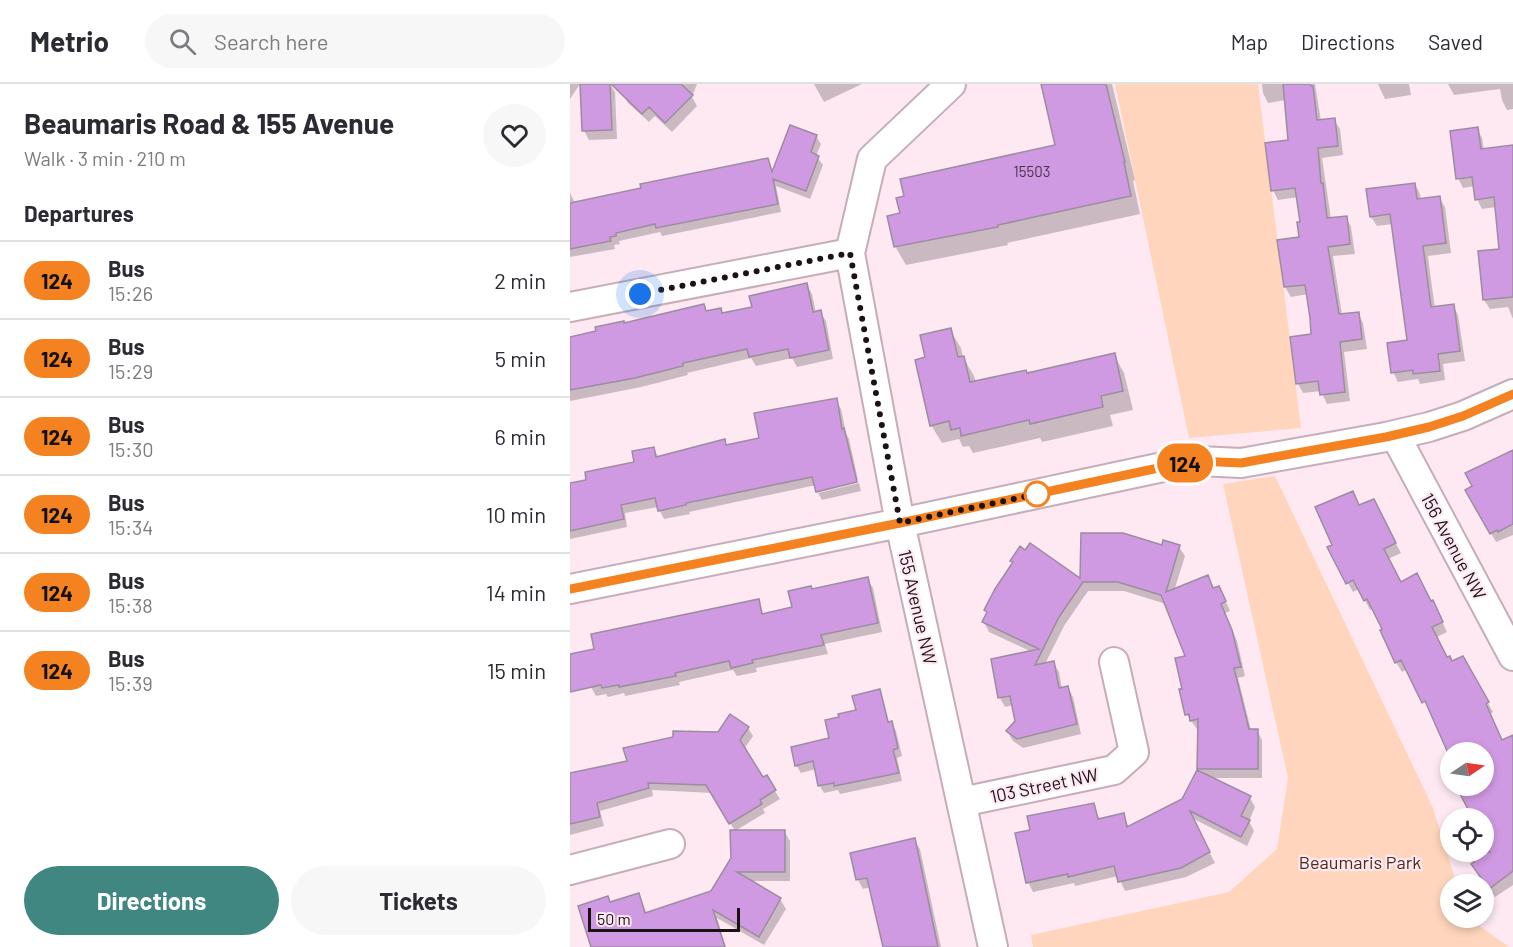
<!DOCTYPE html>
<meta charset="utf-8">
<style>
body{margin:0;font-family:Barlow,sans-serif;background:#f7f7f7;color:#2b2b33;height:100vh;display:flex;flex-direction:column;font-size:22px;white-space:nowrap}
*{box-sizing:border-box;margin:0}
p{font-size:20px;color:#7c7c81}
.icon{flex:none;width:33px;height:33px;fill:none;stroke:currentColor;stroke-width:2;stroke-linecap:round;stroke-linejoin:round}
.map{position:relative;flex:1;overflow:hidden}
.panel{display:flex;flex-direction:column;background:#fff;width:570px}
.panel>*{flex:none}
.badge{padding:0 12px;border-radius:20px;font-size:21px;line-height:39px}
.needle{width:39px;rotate:77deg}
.controls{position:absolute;left:870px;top:658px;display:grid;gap:12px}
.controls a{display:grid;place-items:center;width:54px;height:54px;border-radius:50%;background:#fff;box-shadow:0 3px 9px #0003;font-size:30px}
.scale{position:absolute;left:18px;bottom:15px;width:152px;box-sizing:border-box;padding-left:6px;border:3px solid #1b1216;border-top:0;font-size:16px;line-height:21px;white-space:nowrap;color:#1b1216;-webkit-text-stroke:4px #fee8f2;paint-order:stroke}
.you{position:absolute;width:30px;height:30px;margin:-15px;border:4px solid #fff;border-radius:50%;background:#1a73e8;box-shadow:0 0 0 9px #1a73e833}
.map>.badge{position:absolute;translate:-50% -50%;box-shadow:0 0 0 3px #fff}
h2{padding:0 24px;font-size:22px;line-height:54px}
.round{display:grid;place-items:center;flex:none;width:63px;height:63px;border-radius:32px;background:#f7f7f7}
.headline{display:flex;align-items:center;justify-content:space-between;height:102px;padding:0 24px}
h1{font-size:28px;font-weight:700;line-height:45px}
.primary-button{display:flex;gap:12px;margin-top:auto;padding:12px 24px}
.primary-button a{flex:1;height:69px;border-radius:36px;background:#408782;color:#fff;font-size:24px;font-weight:700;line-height:69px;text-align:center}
.primary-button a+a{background:#f7f7f7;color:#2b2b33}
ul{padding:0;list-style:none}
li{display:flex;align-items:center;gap:18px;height:78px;padding:0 24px;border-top:2px solid #e1e1e2}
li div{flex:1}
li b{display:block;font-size:22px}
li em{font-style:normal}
li .badge{min-width:66px;font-weight:700;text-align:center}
header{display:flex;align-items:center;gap:36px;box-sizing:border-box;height:84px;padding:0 30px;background:#fff;border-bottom:2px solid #e1e1e2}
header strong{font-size:28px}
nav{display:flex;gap:33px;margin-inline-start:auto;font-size:21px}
.search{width:420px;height:54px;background:#f7f7f7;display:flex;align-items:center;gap:15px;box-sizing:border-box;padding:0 21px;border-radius:33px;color:#7c7c81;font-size:22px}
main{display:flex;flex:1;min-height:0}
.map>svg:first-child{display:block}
</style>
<header>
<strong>Metrio</strong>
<div class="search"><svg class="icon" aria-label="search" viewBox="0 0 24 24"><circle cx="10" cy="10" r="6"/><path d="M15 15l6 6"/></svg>Search here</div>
<nav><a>Map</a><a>Directions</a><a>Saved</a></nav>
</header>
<main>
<section class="panel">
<div class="headline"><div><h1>Beaumaris Road &amp; 155 Avenue</h1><p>Walk · 3 min · 210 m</p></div><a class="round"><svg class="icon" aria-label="heart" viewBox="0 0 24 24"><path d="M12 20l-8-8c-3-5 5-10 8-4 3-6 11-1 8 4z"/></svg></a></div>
<h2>Departures</h2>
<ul>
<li><span class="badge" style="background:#f58220;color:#111">124</span><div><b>Bus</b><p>15:26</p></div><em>2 min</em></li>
<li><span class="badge" style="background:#f58220;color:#111">124</span><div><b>Bus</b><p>15:29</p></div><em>5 min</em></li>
<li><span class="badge" style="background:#f58220;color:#111">124</span><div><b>Bus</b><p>15:30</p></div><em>6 min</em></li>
<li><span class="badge" style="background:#f58220;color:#111">124</span><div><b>Bus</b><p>15:34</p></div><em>10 min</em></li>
<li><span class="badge" style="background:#f58220;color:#111">124</span><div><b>Bus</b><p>15:38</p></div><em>14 min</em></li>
<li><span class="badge" style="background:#f58220;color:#111">124</span><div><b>Bus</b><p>15:39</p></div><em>15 min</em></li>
</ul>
<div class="primary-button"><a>Directions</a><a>Tickets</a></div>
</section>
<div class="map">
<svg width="943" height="863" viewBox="0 0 943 863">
<rect width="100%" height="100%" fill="#fee8f2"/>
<!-- green -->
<path fill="#ffd6bd" d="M545,0h143l43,344 -112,10z
M705,392l158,332 24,77h-7v33h18l41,29h-476l-2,-12 198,-43 48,-43 11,-71 -65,-294z"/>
<!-- shadow -->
<path fill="#0003" d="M0,0h10l-10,15z
M12,0h28l5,8 2,47 -28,1 -5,-9z
M61,0h66l-5,13 5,9 -25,26 -17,-16 -6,6 -21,-19 -6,-10z
M244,0h48l-38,18z
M473,0h69l23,96 -2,1 7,33 -133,29 1,2 -102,20 -11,-19 7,-31 154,-69z
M692,0h53l6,37 13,-1 6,9 3,26 -21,3 9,61 15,-2 5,10 4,27 -22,2 9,59 16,-2 5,10 4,26 -23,3 6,49 -23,3 -6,-13 -18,2 -5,-9 15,-48 -5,-42 -17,3 -6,-10 -6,-46 21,-3 1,-15 -3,-26 -20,3 -5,-10 17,-49 -4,-41 -18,3 -5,-10z
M808,0h31l2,11 -26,4z
M878,0h65v25l-6,1 -5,-10 -2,-11 -46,6z
M907,45l5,9 2,12 29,-4v173l-5,-12 -18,2 -6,-9 16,-49 -4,-44 -14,2 -5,-10 -2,-13 -12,2 -5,-10z
M246,52l5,8 -5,12 7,9 -13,34 -34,-13 5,26 -119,24 -2,-4 -41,9 1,3 -6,1 1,4 -45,8v-64l5,10 193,-43 6,13z
M845,100l5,10 1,6 18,-3 6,10 6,46 -23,3 4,31 3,21 18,-3 5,10 7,46 -22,3 2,16 -25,4 -2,-5 -20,3 -5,-10 16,-31 -16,-117 -16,2 -6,-9z
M237,201l5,9 4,19 4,-1 6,9 7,38 -36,8 -5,-9 -36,8 -5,-8 -64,15 1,2 -47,12 -71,14v-63l134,-32 3,7 15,2 31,-7z
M380,246l11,18 2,9 11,19 2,6 51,-8 87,-19 10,18 9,37 -23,5 3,11 -71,16 -2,-4 -67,15 -4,-7 -6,1 -4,-8 -17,4 -11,-18 -4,-67z
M266,316l5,9 5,24 3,6 9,41 -40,10 -2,-5 -127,27 1,2 -26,5 -6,-12 -33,6 2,14 -57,12v-54l18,-4 48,-18 17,-15 6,10 65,-17 3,5 34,-7z
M943,369v82l-17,7 -29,-52z
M289,399l2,8 -39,9 -4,-7z
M790,423l18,3 23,43 -13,6 13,24 32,19 14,30 -10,5 10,22 5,4 10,-5 31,54 -3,2 12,27 11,4v140l-18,12 -16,-23 -11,-22h16v-33h-17l-3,-5 7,-3 -13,-25h26v-33h-34v4l-9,-22 2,-1 -35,-65 -6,3 -6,-10 -23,-54 -3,2 -11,-21 -6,3 -5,-9 -14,-37z
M593,463h16l6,9 -11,35 50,6 6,14 -5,2 12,28 8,35 -7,2 13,52h6l5,10v38h-53l41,20 5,9 -6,14 5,10 -7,15 -55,-28 23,45 -29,14 -61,14 -7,-15 -43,10 -1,-3 -41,9 -5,-10 4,-51 61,-26 7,15 23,-5 6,12 55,-27 18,-26 -3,-6v-39h-2l-11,-15 -2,-24 3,-33 -21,-53 -42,-13h-36l-24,35 -19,38 8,-2 6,10 3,17 6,-2 5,10 8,37 -58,14 -10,-7 -6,-10 10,-10 -4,-16 -8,2 -5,-9 -7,-37 39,-9 -43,-20 -5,-10 30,-58 -2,-3 70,20z
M297,495l6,9 9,44 -57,12 3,10 -72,14 1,4 -20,4 -4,-6 -54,12 1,3 -55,11 -1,-3 -16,4 -2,-3 -10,2 -5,-9h-21v-31l26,-5 162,-50 6,14 29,-7 19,-18z
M309,607l4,8 6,24h2l5,8 6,25 -5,2 5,23 -62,13 -2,-4 -14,3 -5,-8 -3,-16 -15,4 -5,-8 35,-25z
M178,644l5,8 -9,13 18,30 4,-2 14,22 -17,10 2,4 -30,18 -23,-38 -60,-3 1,6 -53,15 4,15 -34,9v-62l59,-11 90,-28z
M214,747l6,10v40h-40l30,18 6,10 -22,36 -47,-27 9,29h-133l15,-50 3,6 28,-8 8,19 65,-21z
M344,756l6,9 21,98h-57l-13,-60 -8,2 -5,-9 -6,-26z"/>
<!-- building -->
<path fill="#d09ae2" stroke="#9b8ca0" stroke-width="1.5" d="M10,0h30l2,46 -30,1z
M41,0h70l12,11 -28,28 -16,-16 -7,7z
M471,0h65l19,78h-1l7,34 -133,29v2l-104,20 -7,-31 13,-3 -4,-15 8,-2 -4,-17 155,-34z
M713,0h27l1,2h2l4,34 18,-2 3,28 -20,2 3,35h2l4,35 20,-2 3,28 -22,3 11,67 20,-2 3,27 -22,3 5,50 -25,3 -2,-14 -22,3 -6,-47 21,-3 -1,-16 -5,-33 -21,2 -7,-47 22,-3 -2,-15h3l-5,-34 -24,3 -6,-48 23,-3z
M220,41l27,10 -6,17 8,4 -13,35 -33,-12 5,25 -122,24 -1,-4 -39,9v3l-6,1 1,4 -41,8v-46l71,-15 -1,-4 128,-26 4,14z
M908,43l3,22 32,-4v152l-30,3 -5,-49 21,-2 -5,-52 -19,3 -3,-23 -16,2 -6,-48z
M845,99l2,16 23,-3 6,47 -23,3 4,30 4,31 23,-3 6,47 -22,3 2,17 -27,3v-4l-22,3 -4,-30 20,-3 -17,-126 -20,3 -4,-28z
M237,199l6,29 8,-2 8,40 -39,8 -2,-9 -39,8 -2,-8 -64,14v3l-48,12 -65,12v-53l26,-6 -1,-4 29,-6v2l80,-19 2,7 15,-3 1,5 30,-6 -3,-11z
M381,244l7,29 6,-1 6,26 56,-12 1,3 88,-20 8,38 -22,5 2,11 -73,17 -1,-4 -68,16 -1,-8 -9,2 -2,-9 -19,5 -15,-66 10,-3 -5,-22z
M267,314l5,31 2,-1 13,54 -41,10 -4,-15 -126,26v2l-28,6 -3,-13 -34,7 3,14 -54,12v-48l16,-3 -1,-8 49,-10 -2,-11 22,-4 2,10 69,-18 1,6 33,-7 -5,-25z
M943,366v74l-15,8 -1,-2 -7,4 -25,-44 7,-4 -7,-13z
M783,407l6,14 15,-6 22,44 -12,6 17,33 16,-9 14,28 2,-1 10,22 -11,5 15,30 3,-1 2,5 11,-5 26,46 -3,2 16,36 11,-5v136l-24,18 -18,-25 3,-2 -7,-10h23l-6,-12v-21h-11l-17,-33h28v-33h-36l-23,-52 -3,2 -21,-43 -6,3 -15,-33 2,-1 -15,-30 -3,2 -11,-21 -7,4 -19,-37 5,-2 -17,-38z
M511,449h42l39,12 1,-5 17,5 -14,47 42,-17 5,13 6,-2 7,15 -5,3 11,26 9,37 -7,1 15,61h9v40h-61l1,-50 -8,2 -1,-7 -4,1 -6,-26h3l-7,-31 10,-2 -24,-61 -43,-13h-35l-24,35 -24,48 19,-4 5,27 9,-2 9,38 -60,15 -11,-8 9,-10 -5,-25 -12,2 -7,-39 48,-10 -57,-27 5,-10 -3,-2 11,-21 18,-27 -3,-1 10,-15 5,4 5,-7 50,35z
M298,493l10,46 -57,12 3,10 -72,15 1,3 -22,5 -2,-7 -54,12 1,3 -57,11v-2l-17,3 -1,-3 -31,7v-38l24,-5 -3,-15 168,-35 3,15 30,-7 -4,-16 23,-5 1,3z
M310,605l8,33 4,-1 6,27 -5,2 6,23 -65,13v-3l-16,3 -5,-25 -18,5 -4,-19 38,-9 -4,-18 14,-3 -1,-3 18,-4 -4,-14z
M160,630l19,13 -9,13 23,37 4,-2 9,15 -16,10 2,4 -33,20 -23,-39 -58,-2 1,5 -52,15 3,14 -30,7v-51l57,-12 -4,-13 50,-11v-6l45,1z
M627,686l54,26 -10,20 9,4 -9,17 -51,-26 20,41 -29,16 -63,14 -4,-16 -46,11v-3l-42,9 -11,-50 15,-3 -3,-14 67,-13 4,16 26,-6 3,14 55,-28z
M160,746h55v42h-48l44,26 -22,39 -46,-27 12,37h-134l-13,-41 30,-10 2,6 29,-9 6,20 66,-22 20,-33z
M345,754l23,109h-55l-16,-69 -11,2 -6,-27z"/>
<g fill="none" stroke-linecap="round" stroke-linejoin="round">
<!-- minor casing -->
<g stroke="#c6adb8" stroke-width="32">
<path id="minor" d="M381,0l-79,75 -22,94 50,270 93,424
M0,223l280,-54
M825,351l118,221
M0,505l330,-66 263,-56 35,-6 43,2 145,-26 43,-10 34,-11 50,-22
M392,718l152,-32 20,-18 -20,-90
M0,786l100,-26"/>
</g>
<!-- minor -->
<use href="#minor" stroke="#fff" stroke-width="28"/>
</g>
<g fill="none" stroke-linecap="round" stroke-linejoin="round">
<!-- line casing -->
<g stroke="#fff" stroke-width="14">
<path id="line" d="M0,505l330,-66 263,-56 34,-6 44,2 145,-26 43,-10 34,-11 50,-22"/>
</g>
<!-- line -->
<use href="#line" stroke="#f58220" stroke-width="9"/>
<!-- walk -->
<path stroke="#1b1216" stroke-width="6" stroke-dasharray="0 10.8" d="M70,210l210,-41 50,270 137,-29"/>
</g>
<!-- markers -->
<circle fill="#fff" stroke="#f58220" stroke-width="3" cx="467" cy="410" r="12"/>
<g text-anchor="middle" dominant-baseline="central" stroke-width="4.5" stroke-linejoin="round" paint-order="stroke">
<!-- number labels -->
<g font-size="15" fill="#483449">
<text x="462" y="87">15503</text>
</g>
<!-- street labels -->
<g font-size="18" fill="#1b1216" stroke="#fee8f2">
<text transform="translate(884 462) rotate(62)">156 Avenue NW</text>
<text transform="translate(348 523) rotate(77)">155 Avenue NW</text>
<text transform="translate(474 701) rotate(-12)">103 Street NW</text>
</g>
<!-- park labels -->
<g font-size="18" fill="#4c2c16" stroke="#fee8f2">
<text x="790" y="778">Beaumaris Park</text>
</g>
</g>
</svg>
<div class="controls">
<a><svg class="needle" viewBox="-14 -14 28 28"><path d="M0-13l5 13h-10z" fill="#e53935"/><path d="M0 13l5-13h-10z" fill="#7c7c81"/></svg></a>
<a><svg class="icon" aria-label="locate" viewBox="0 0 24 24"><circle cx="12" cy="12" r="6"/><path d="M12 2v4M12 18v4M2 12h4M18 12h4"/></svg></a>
<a><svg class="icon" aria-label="layers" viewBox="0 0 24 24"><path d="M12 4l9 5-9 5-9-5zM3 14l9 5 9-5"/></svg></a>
</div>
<div class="scale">50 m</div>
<div class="you" style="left:70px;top:210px"></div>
<b class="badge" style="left:615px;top:379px;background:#f58220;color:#111">124</b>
</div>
</main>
